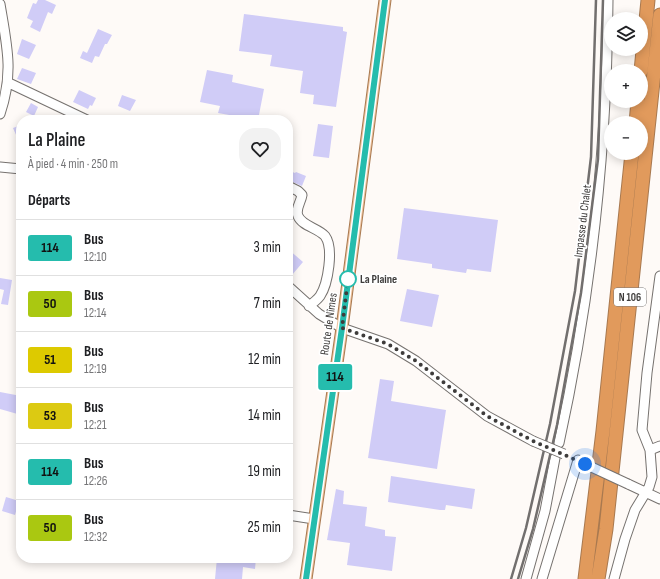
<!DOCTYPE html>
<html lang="fr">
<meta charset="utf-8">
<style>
body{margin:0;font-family:"Sofia Sans Condensed",sans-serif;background:#f2f2f2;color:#202124;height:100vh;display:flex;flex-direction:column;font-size:15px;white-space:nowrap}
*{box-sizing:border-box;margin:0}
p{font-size:13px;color:#757577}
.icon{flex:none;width:22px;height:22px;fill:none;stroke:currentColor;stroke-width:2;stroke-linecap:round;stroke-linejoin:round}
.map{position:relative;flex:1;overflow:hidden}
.side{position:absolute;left:16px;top:115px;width:277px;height:448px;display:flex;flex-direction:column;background:#fff;border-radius:16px;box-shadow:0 2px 10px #0003}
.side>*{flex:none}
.badge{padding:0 8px;border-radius:3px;font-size:14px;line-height:26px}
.fabs{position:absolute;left:604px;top:12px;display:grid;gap:8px}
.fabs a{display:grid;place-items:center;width:44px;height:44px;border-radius:50%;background:#fff;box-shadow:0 2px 10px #0003;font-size:20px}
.you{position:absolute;width:20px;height:20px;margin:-10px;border:3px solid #fff;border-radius:50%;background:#1a73e8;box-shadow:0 0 0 6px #1a73e833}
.map>.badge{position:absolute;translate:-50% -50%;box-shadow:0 0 0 2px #fff}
h2{padding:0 12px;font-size:15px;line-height:36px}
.round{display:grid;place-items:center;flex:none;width:42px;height:42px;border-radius:16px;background:#f2f2f2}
.headline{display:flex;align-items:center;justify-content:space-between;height:68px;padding:0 12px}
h1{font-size:19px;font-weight:600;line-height:30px}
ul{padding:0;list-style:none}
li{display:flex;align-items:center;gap:12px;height:56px;padding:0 12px;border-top:1px solid #e0e0e0}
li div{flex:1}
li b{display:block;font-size:15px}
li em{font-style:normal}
li .badge{min-width:44px;font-weight:700;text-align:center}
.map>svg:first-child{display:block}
</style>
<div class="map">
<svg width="660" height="579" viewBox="0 0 660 579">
<rect width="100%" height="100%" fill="#fefaf7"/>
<!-- building -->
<path fill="#d0ccf7" d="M38,0h7l11,5 -4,9 -4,-2 -8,20 -10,-5 3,-6 -6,-3 6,-15 3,1z
M244,14l99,13v4l4,1 -11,75 -23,-3 1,-9 -14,-2 3,-22 -33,-5 2,-11 -33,-4z
M98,29l14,6 -5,9h-2l-6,13 -4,-1 -3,7 -12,-5 3,-7 4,2z
M22,39l14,6 -7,14 -12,-5z
M22,68l14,5 -5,11 -14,-5z
M207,70l26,5 -1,7 32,7 -6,31 -40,-7 2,-7 -20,-4z
M79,90l17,8 -4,8 -2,-1 -2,4 -15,-7z
M122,95l14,5 -6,11 -12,-5z
M31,103l7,4 -4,9 -8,-4z
M318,124l15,2 -4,32 -16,-2z
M21,125v21l-8,-18z
M290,171l5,2 1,-1 10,4 -4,10 -14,-6z
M404,208l94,12 -7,52 -24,-3 -1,4 -34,-5v-4l-35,-5z
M288,249l15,13 -11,13 -4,-4z
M0,278l12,2 -4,25 -7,-1 3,-14 -4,-1z
M407,289l32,6 -7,32 -32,-6z
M380,379l14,2 -3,20 55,9 -9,59 -69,-11z
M0,392l21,4v19l-21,-6z
M391,476l84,13 -3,20 -26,-4 -1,5h-5l-52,-8z
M336,489l8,2 -1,13 24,3 -2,19 20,4v6l11,1 -4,34 -45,-6 3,-22 -23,-3z
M6,497l13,4 -4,14 -13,-4z
M217,558h39l-1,11 -12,-2 -1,12h-27z"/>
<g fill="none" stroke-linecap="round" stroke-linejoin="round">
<!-- minor casing -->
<g stroke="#76726f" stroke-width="11">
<path id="minor" d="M0,4c7,42 14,69 0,110
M9,83l78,37
M0,167l21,2
M288,186l10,5 4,4c-1,7 -7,14 -4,21 4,10 20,12 27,20 9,12 3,48 -5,60 -3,4 -7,7 -11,10
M288,286l31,28 23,14 46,16 28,17 71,55 46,25
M559,443c32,-146 48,-294 49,-443
M650,450l10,-4
M628,484l32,15
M288,515l26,4
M526,579l19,-68 10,-53
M542,579l36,-119
M614,579l11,-40 10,-29 14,-23 3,-10 -2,-27 -8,-20 5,-57 13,-97"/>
</g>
<!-- major casing -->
<g stroke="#a87950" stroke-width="13">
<path id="major" d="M306,579l36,-251 43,-328"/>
</g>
<!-- highway casing -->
<g stroke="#a87950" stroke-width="15">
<path id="highway" d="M641,71l7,-71
M636,123l2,-22
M585,579l18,-148 29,-278
M598,579l8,-50 54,-514"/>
</g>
<!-- minor -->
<use href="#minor" stroke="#fff" stroke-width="9"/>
<!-- major -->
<use href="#major" stroke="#edc29d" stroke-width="11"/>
<!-- highway -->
<use href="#highway" stroke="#e19a5c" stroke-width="13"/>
<!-- rail -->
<path stroke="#726f6e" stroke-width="2.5" d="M511,579l15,-51 24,-104 25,-133 16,-134 5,-157
M518,579l15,-50 24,-104 24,-132 17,-134 5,-159"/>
<!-- minor-bridge casing -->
<g stroke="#76726f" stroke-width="11" stroke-linecap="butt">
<path id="minor-bridge" d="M533,441l31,13
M585,464l43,20"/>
</g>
<!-- minor-bridge -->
<use href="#minor-bridge" stroke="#fff" stroke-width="9"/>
</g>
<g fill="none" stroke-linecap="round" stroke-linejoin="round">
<!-- line casing -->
<g stroke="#fff" stroke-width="9">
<path id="line" d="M306,579l36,-251 43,-328"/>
</g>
<!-- line -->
<use href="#line" stroke="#25bcad" stroke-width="6"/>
<!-- walk -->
<path stroke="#3e3c3b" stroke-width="4" stroke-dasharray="0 7.2" d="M348,279l-6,49 46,16 28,17 71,55 46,25 52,23"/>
</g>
<!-- markers -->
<circle fill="#fff" stroke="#25bcad" stroke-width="2" cx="348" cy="279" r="8"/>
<g text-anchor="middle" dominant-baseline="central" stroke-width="3.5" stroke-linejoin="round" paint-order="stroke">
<!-- shield labels -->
<rect fill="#fff" stroke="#787676" stroke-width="1" x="614" y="288" width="32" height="18" rx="3"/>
<g font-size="11" font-weight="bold" fill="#3e3c3b">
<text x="630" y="297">N 106</text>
</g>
<!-- street labels -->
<g font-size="12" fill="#3e3c3b" stroke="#fff">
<text transform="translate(583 221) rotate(-83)">Impasse du Chalet</text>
<text transform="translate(329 324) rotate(-82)">Route de Nîmes</text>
</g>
<!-- stop labels -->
<g font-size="12" font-weight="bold" fill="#3e3c3b" stroke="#fff" text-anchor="start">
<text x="360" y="279">La Plaine</text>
</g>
</g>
</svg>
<div class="fabs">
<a><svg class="icon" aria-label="layers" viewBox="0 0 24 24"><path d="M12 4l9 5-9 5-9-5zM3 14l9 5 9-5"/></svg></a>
<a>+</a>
<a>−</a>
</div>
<div class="you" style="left:585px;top:464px"></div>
<b class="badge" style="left:335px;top:377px;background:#25bcad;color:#111">114</b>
<section class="side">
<div class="headline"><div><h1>La Plaine</h1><p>À pied · 4 min · 250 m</p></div><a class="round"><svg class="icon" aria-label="heart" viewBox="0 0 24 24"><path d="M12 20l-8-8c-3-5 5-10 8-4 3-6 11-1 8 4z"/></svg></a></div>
<h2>Départs</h2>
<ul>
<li><span class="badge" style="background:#25bcad;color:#111">114</span><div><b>Bus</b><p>12:10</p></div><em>3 min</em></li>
<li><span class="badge" style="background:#aac811;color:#111">50</span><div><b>Bus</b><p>12:14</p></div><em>7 min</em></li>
<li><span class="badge" style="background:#ddca00;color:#111">51</span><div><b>Bus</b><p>12:19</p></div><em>12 min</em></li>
<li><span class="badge" style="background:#dcca12;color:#111">53</span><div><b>Bus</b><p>12:21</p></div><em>14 min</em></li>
<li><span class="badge" style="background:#25bcad;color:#111">114</span><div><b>Bus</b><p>12:26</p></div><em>19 min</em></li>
<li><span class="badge" style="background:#aac811;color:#111">50</span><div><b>Bus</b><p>12:32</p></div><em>25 min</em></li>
</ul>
</section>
</div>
